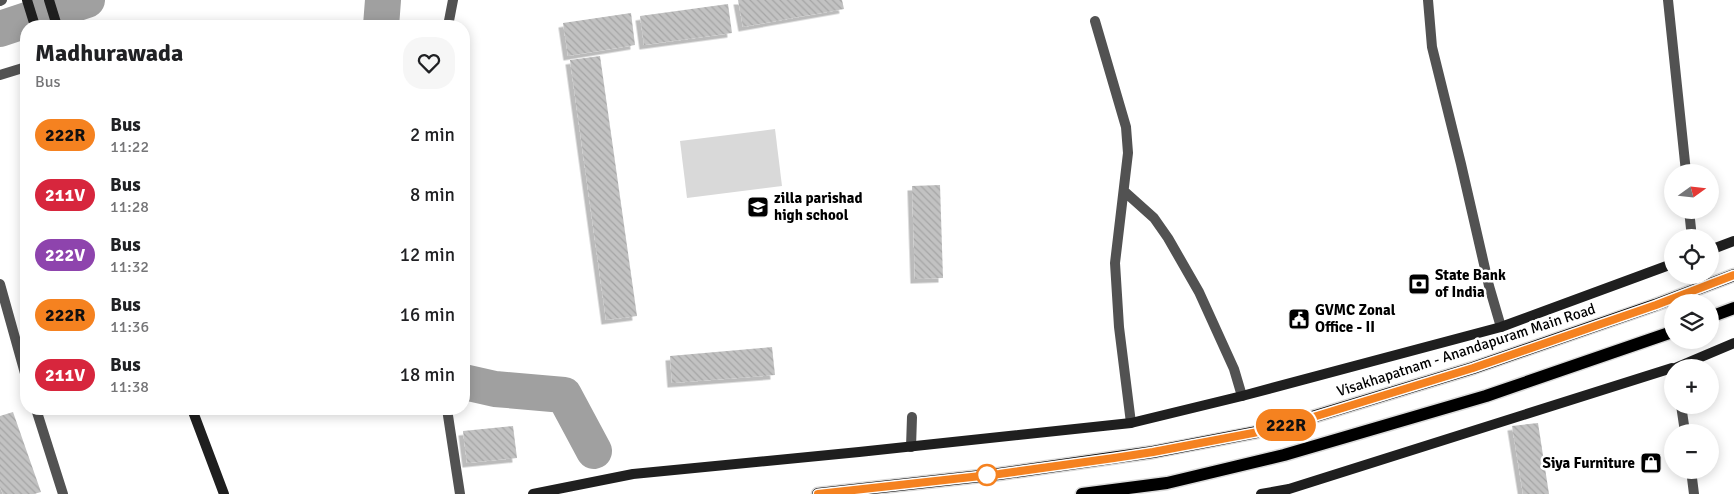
<!DOCTYPE html>
<meta charset="utf-8">
<style>
body{margin:0;font-family:Signika,sans-serif;background:#f6f6f6;color:#202124;height:100vh;display:flex;flex-direction:column;font-size:19px;white-space:nowrap}
*{box-sizing:border-box;margin:0}
p{font-size:16px;color:#757577}
.icon{flex:none;width:28px;height:28px;fill:none;stroke:currentColor;stroke-width:2;stroke-linecap:round;stroke-linejoin:round}
.map{position:relative;flex:1;overflow:hidden}
.side{position:absolute;left:20px;top:20px;width:450px;height:395px;display:flex;flex-direction:column;background:#fff;border-radius:20px;box-shadow:0 2px 12px #0003}
.side>*{flex:none}
.badge{padding:0 10px;border-radius:16px;font-size:18px;line-height:32px}
.needle{width:32px;rotate:75deg}
.controls{position:absolute;left:1664px;top:164px;display:grid;gap:10px}
.controls a{display:grid;place-items:center;width:55px;height:55px;border-radius:50%;background:#fff;box-shadow:0 2px 12px #0003;font-size:25px}
.map>.badge{position:absolute;translate:-50% -50%;box-shadow:0 0 0 2px #fff}
.round{display:grid;place-items:center;flex:none;width:52px;height:52px;border-radius:20px;background:#f6f6f6}
.head{display:flex;align-items:center;justify-content:space-between;height:85px;padding:0 15px}
h1{font-size:24px;font-weight:700;line-height:38px}
ul{padding:0;list-style:none}
li{display:flex;align-items:center;gap:15px;height:60px;padding:0 15px}
li div{flex:1}
li b{display:block;font-size:19px}
li em{font-style:normal}
li .badge{min-width:55px;font-weight:700;text-align:center}
.map>svg:first-child{display:block}
</style>
<div class="map">
<svg width="1734" height="494" viewBox="0 0 1734 494">
<defs>
<pattern id="building-back-hatch" width="6" height="6" patternUnits="userSpaceOnUse" patternTransform="scale(1.25)"><rect width="6" height="6" fill="#c2c2c2"/><path d="M-1 5l2 2M0 0l6 6M5-1l2 2" fill="none" stroke="#a5a5a5"/></pattern>
<filter id="shadow"><feDropShadow dx="-4.5" dy="4.5" stdDeviation="0" flood-color="#0004"/></filter>
</defs>
<rect width="100%" height="100%" fill="#fff"/>
<!-- grass -->
<path fill="#d9d9d9" d="M775,129l7,57 -95,12 -7,-57z"/>
<g fill="none" stroke-linecap="round" stroke-linejoin="round">
<!-- river -->
<path stroke="#a0a0a0" stroke-width="36" d="M381,26l2,-26
M0,29l87,-29
M464,382l31,7 69,6 30,56"/>
</g>
<!-- building -->
<path fill="url(#building-back-hatch)" filter="url(#shadow)" d="M738,0h104l2,9 -101,18z
M728,4l4,29 -88,12 -4,-29z
M631,13l4,32 -67,11 -5,-33z
M600,56l37,260 -31,4 -36,-260z
M940,185l3,93 -28,1 -3,-93z
M772,347l3,28 -103,8 -2,-27z
M13,412l28,80 -7,2h-31l-3,-7v-71z
M1538,423l11,71h-26l-11,-68z
M513,426l4,32 -50,5 -4,-32z"/>
<g fill="none" stroke-linecap="round" stroke-linejoin="round">
<!-- primary casing -->
<g stroke="#dbdbdb" stroke-width="15">
<path id="primary" d="M1710,317l24,-9
M818,494l181,-20 154,-22 120,-23 200,-61 182,-63 79,-30
M1082,494l85,-11 117,-28 202,-59 186,-64"/>
</g>
<!-- lane -->
<path stroke="#525252" stroke-width="10" d="M911,447l1,-30"/>
<!-- street -->
<path stroke="#525252" stroke-width="10" d="M1428,0l4,47 29,117 28,122 12,41
M1668,0l18,172
M0,1l2,-1
M1095,21l31,106 2,26 -13,110 4,64 12,96
M448,26l5,-26
M0,75l26,-8
M1125,192l29,26 14,20 31,54 35,77 8,27
M1689,210l3,28
M0,284l26,93
M1681,405l4,27
M36,409l27,85
M447,409l13,85
M1691,470l3,24"/>
<!-- secondary -->
<path stroke="#1f1f1f" stroke-width="10" d="M27,0l8,26
M49,0l8,26
M1710,250l24,-9
M1675,368l59,-25
M192,409l32,85
M533,494l100,-20 226,-22 272,-29 111,-27 259,-69 171,-63
M1261,494l28,-5 383,-121"/>
<!-- primary -->
<use href="#primary" stroke="#000" stroke-width="12"/>
</g>
<g fill="none" stroke-linecap="round" stroke-linejoin="round">
<!-- line casing -->
<g stroke="#fff" stroke-width="11">
<path id="line" d="M818,494l181,-20 115,-16 39,-6 121,-23 199,-61 183,-63 78,-30"/>
</g>
<!-- line -->
<use href="#line" stroke="#f58220" stroke-width="8"/>
</g>
<!-- icons -->
<defs>
<g id="school-square" transform="scale(1.125)"><rect x="-9" y="-9" width="18" height="18" rx="4" fill="#000" stroke="#fff"/><path d="M0-5L7-2L0 1L-7-2ZM-4 1L0 2.5L4 1V4Q0 6-4 4Z" fill="#fff"/></g>
<g id="bank-square" transform="scale(1.125)"><rect x="-9" y="-9" width="18" height="18" rx="4" fill="#000" stroke="#fff"/><path d="M-6-4H6V4H-6ZM0-2.3a2.3 2.3 0 1 0 0 4.6a2.3 2.3 0 1 0 0-4.6Z" fill="#fff"/></g>
<g id="civic-square" transform="scale(1.125)"><rect x="-9" y="-9" width="18" height="18" rx="4" fill="#000" stroke="#fff"/><path d="M-.6-6.5H3V-4.5H.6V-3L4-1V1h2V6H-6V1h2V-1L-.6-3ZM-1.2 2.5V6h2.4V2.5Z" fill="#fff"/></g>
<g id="shop-square" transform="scale(1.125)"><rect x="-9" y="-9" width="18" height="18" rx="4" fill="#000" stroke="#fff"/><path d="M-5-2.5h2.3a2.7 3.5 0 0 1 5.4 0H5L5.5 6h-11ZM-1.5-2.5h3a1.5 2.3 0 0 0-3 0Z" fill="#fff"/></g>
</defs>
<g fill-rule="evenodd">
<use href="#school-square" x="758" y="207"/>
<use href="#bank-square" x="1419" y="284"/>
<use href="#civic-square" x="1299" y="319"/>
<use href="#shop-square" x="1651" y="463"/>
</g>
<!-- markers -->
<circle fill="#fff" stroke="#f58220" stroke-width="2.5" cx="987" cy="475" r="10"/>
<g text-anchor="middle" dominant-baseline="central" stroke-width="5" stroke-linejoin="round" paint-order="stroke">
<!-- poi labels -->
<g font-size="15" font-weight="bold" fill="#000" stroke="#fff" text-anchor="start">
<text x="774" y="198">zilla parishad<tspan x="774" dy="17">high school</tspan></text>
<text x="1435" y="275">State Bank<tspan x="1435" dy="17">of India</tspan></text>
<text x="1315" y="310">GVMC Zonal<tspan x="1315" dy="17">Office - II</tspan></text>
<text x="1635" y="463" text-anchor="end">Siya Furniture</text>
</g>
<!-- street labels -->
<g font-size="15" fill="#000" stroke="#fff">
<text transform="translate(1466 350) rotate(-18)">Visakhapatnam - Anandapuram Main Road</text>
</g>
</g>
</svg>
<div class="controls">
<a><svg class="needle" viewBox="-14 -14 28 28"><path d="M0-13l5 13h-10z" fill="#e53935"/><path d="M0 13l5-13h-10z" fill="#757577"/></svg></a>
<a><svg class="icon" aria-label="locate" viewBox="0 0 24 24"><circle cx="12" cy="12" r="6"/><path d="M12 2v4M12 18v4M2 12h4M18 12h4"/></svg></a>
<a><svg class="icon" aria-label="layers" viewBox="0 0 24 24"><path d="M12 4l9 5-9 5-9-5zM3 14l9 5 9-5"/></svg></a>
<a>+</a>
<a>−</a>
</div>
<b class="badge" style="left:1286px;top:425px;background:#f58220;color:#111">222R</b>
<section class="side">
<div class="head"><div><h1>Madhurawada</h1><p>Bus</p></div><a class="round"><svg class="icon" aria-label="heart" viewBox="0 0 24 24"><path d="M12 20l-8-8c-3-5 5-10 8-4 3-6 11-1 8 4z"/></svg></a></div>
<ul>
<li><span class="badge" style="background:#f58220;color:#111">222R</span><div><b>Bus</b><p>11:22</p></div><em>2 min</em></li>
<li><span class="badge" style="background:#d7263d;color:#fff">211V</span><div><b>Bus</b><p>11:28</p></div><em>8 min</em></li>
<li><span class="badge" style="background:#8e44ad;color:#fff">222V</span><div><b>Bus</b><p>11:32</p></div><em>12 min</em></li>
<li><span class="badge" style="background:#f58220;color:#111">222R</span><div><b>Bus</b><p>11:36</p></div><em>16 min</em></li>
<li><span class="badge" style="background:#d7263d;color:#fff">211V</span><div><b>Bus</b><p>11:38</p></div><em>18 min</em></li>
</ul>
</section>
</div>
